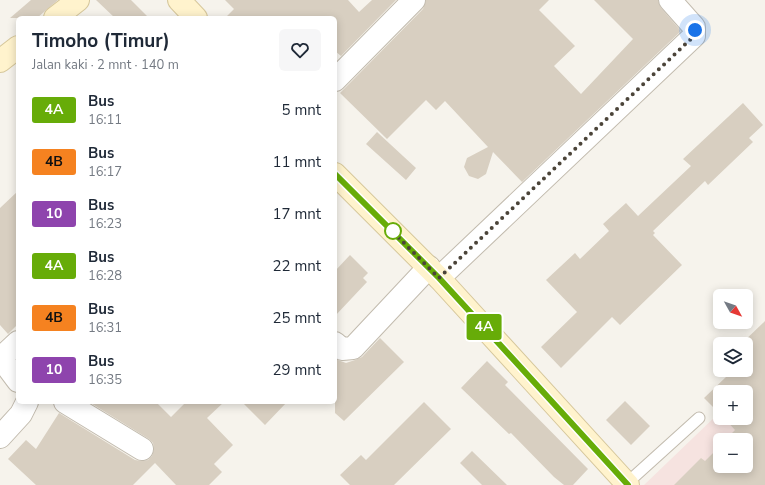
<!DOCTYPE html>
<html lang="id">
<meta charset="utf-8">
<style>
body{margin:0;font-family:"Nunito Sans",sans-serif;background:#f6f6f7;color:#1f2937;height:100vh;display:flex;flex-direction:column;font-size:15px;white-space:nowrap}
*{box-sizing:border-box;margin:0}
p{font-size:13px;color:#747a83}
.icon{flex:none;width:22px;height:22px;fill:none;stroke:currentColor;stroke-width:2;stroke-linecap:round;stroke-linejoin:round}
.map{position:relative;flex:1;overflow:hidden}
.details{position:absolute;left:16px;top:16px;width:321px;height:388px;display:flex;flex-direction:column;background:#fff;border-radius:6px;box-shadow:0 2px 10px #0003}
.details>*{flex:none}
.badge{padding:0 8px;border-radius:3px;font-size:14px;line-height:26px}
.needle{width:26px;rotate:130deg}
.tools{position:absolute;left:713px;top:289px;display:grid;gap:8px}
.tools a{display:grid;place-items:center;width:40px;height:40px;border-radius:6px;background:#fff;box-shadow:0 2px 10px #0003;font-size:20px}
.you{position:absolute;width:20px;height:20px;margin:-10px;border:3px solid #fff;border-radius:50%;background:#1a73e8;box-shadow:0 0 0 6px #1a73e833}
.map>.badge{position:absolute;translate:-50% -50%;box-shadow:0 0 0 2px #fff}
.round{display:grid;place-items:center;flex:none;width:42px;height:42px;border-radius:6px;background:#f6f6f7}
.overview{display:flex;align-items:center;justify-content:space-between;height:68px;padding:0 16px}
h1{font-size:19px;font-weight:700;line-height:30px}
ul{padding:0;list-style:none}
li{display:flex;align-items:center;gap:12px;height:52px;padding:0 16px}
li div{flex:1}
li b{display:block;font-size:15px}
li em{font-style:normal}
li .badge{min-width:44px;font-weight:700;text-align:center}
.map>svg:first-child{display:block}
</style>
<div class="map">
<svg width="765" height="485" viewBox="0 0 765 485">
<rect width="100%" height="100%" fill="#f6f3ec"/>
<!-- medical -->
<path fill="#f6e3e0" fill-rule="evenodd" d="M765,369v85l-34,31h-87l76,-73v6h26v-26zM720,440h26v26h-26z"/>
<!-- building -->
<path fill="#d8cfc1" d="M31,0h27l-21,18h-27z
M96,0h35l18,18h-34z
M225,0h123l11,12 13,-12h24l-55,56 -6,-5v-33h-110l9,-9z
M426,0h123l-10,10 36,36 -21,20 27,28 52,-55 -39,-39h64l3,8 20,23 -159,151 -29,-30 -7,22 -8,5 -9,-3 -5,-9 3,-9 21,-11 -43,-46 -9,9 -10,-10 -39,39 -47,-46 83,-84z
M743,103l20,22 -14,13 4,4 -45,43 -3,-4 -52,50 2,2 -2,2 29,30 -62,60 -8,-8 -51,51 -20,-21 36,-35 -31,-32 29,-27 5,6 29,-28 -6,-7 23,-21 12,13 53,-50 -8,-7z
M377,132l39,36 -10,12 -40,-36z
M18,191v133l-10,10 -8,-9v-117z
M350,255l18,18 -5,5 4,4 -32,34v-45z
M765,321v164h-91l27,-27 4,3 15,-15v20h26v-26h-21l10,-10 -11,-12h22v-26h-26v22l-16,-16 22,-21 -9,-9 3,-3v5h26v-26h-5z
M380,338l24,24 -60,59 -9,-8v-54l11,4 9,-3 7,-3z
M487,361l21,21 -3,3 83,84 -15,16h-9l-10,-8 -43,-44 -2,1 -48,-46z
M625,401l25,25 -19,19 -25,-25z
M89,402h67l15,15 15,-15h38l-17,16 26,27 -19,19 8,8 -13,13h-33l-21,-22 -22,22h-97l-28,-26 18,-19 10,9 23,-36 76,47 7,1 6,-1 4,-4 2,-7 -1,-6 -4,-4z
M242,402h45l-22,23z
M424,402l27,27 -57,56h-44l-10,-10 21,-20 5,5z
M472,451l35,34h-25l-22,-22z"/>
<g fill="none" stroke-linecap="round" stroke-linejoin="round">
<!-- lane casing -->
<g stroke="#c2bbae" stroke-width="13">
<path id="lane" d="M627,483l72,-65"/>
</g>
<!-- street casing -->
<g stroke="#c2bbae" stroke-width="24">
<path id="street" d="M335,80l79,-80
M439,278l255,-242v-9l-24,-27
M335,343l7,6 11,-1 76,-81
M0,357l18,24
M1,358l17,-16
M65,402l77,47
M0,437l21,-23 6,-12"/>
</g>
<!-- secondary casing -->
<g stroke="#d6c79b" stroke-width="24">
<path id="secondary" d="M179,0l17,18
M55,18l23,-18
M0,61l18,-14
M335,174l104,104 189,207"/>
</g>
<!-- lane -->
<use href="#lane" stroke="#fff" stroke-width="11"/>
<!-- street -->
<use href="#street" stroke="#fff" stroke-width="22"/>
<!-- secondary -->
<use href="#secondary" stroke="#fff3cd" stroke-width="22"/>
</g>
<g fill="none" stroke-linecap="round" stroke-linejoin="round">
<!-- line casing -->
<g stroke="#fff" stroke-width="9">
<path id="line" d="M335,174l104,104 189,207"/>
</g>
<!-- line -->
<use href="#line" stroke="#67ac08" stroke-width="6"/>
<!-- walk -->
<path stroke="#4b4439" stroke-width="4" stroke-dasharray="0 7.2" d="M393,231l-5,-4 51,51 255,-242 1,-6"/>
</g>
<!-- markers -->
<circle fill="#fff" stroke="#67ac08" stroke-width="2" cx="393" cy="231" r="8"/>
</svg>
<div class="tools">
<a><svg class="needle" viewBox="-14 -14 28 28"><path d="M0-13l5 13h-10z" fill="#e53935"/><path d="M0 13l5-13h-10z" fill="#747a83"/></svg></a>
<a><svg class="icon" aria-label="layers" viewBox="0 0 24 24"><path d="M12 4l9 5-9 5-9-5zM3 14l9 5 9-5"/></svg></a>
<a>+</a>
<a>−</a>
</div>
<div class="you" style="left:695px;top:30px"></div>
<b class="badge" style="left:484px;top:327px;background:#67ac08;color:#fff">4A</b>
<section class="details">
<div class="overview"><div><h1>Timoho (Timur)</h1><p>Jalan kaki · 2 mnt · 140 m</p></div><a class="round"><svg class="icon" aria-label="heart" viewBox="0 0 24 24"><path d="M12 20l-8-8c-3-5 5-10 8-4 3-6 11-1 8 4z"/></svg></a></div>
<ul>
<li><span class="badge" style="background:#67ac08;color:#fff">4A</span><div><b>Bus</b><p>16:11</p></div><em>5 mnt</em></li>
<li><span class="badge" style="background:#f58220;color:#111">4B</span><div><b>Bus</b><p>16:17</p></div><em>11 mnt</em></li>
<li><span class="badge" style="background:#8e44ad;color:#fff">10</span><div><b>Bus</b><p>16:23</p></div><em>17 mnt</em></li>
<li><span class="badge" style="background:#67ac08;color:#fff">4A</span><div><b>Bus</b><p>16:28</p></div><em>22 mnt</em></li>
<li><span class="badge" style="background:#f58220;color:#111">4B</span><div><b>Bus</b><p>16:31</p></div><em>25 mnt</em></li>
<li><span class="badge" style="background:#8e44ad;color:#fff">10</span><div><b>Bus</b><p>16:35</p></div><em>29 mnt</em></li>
</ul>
</section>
</div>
